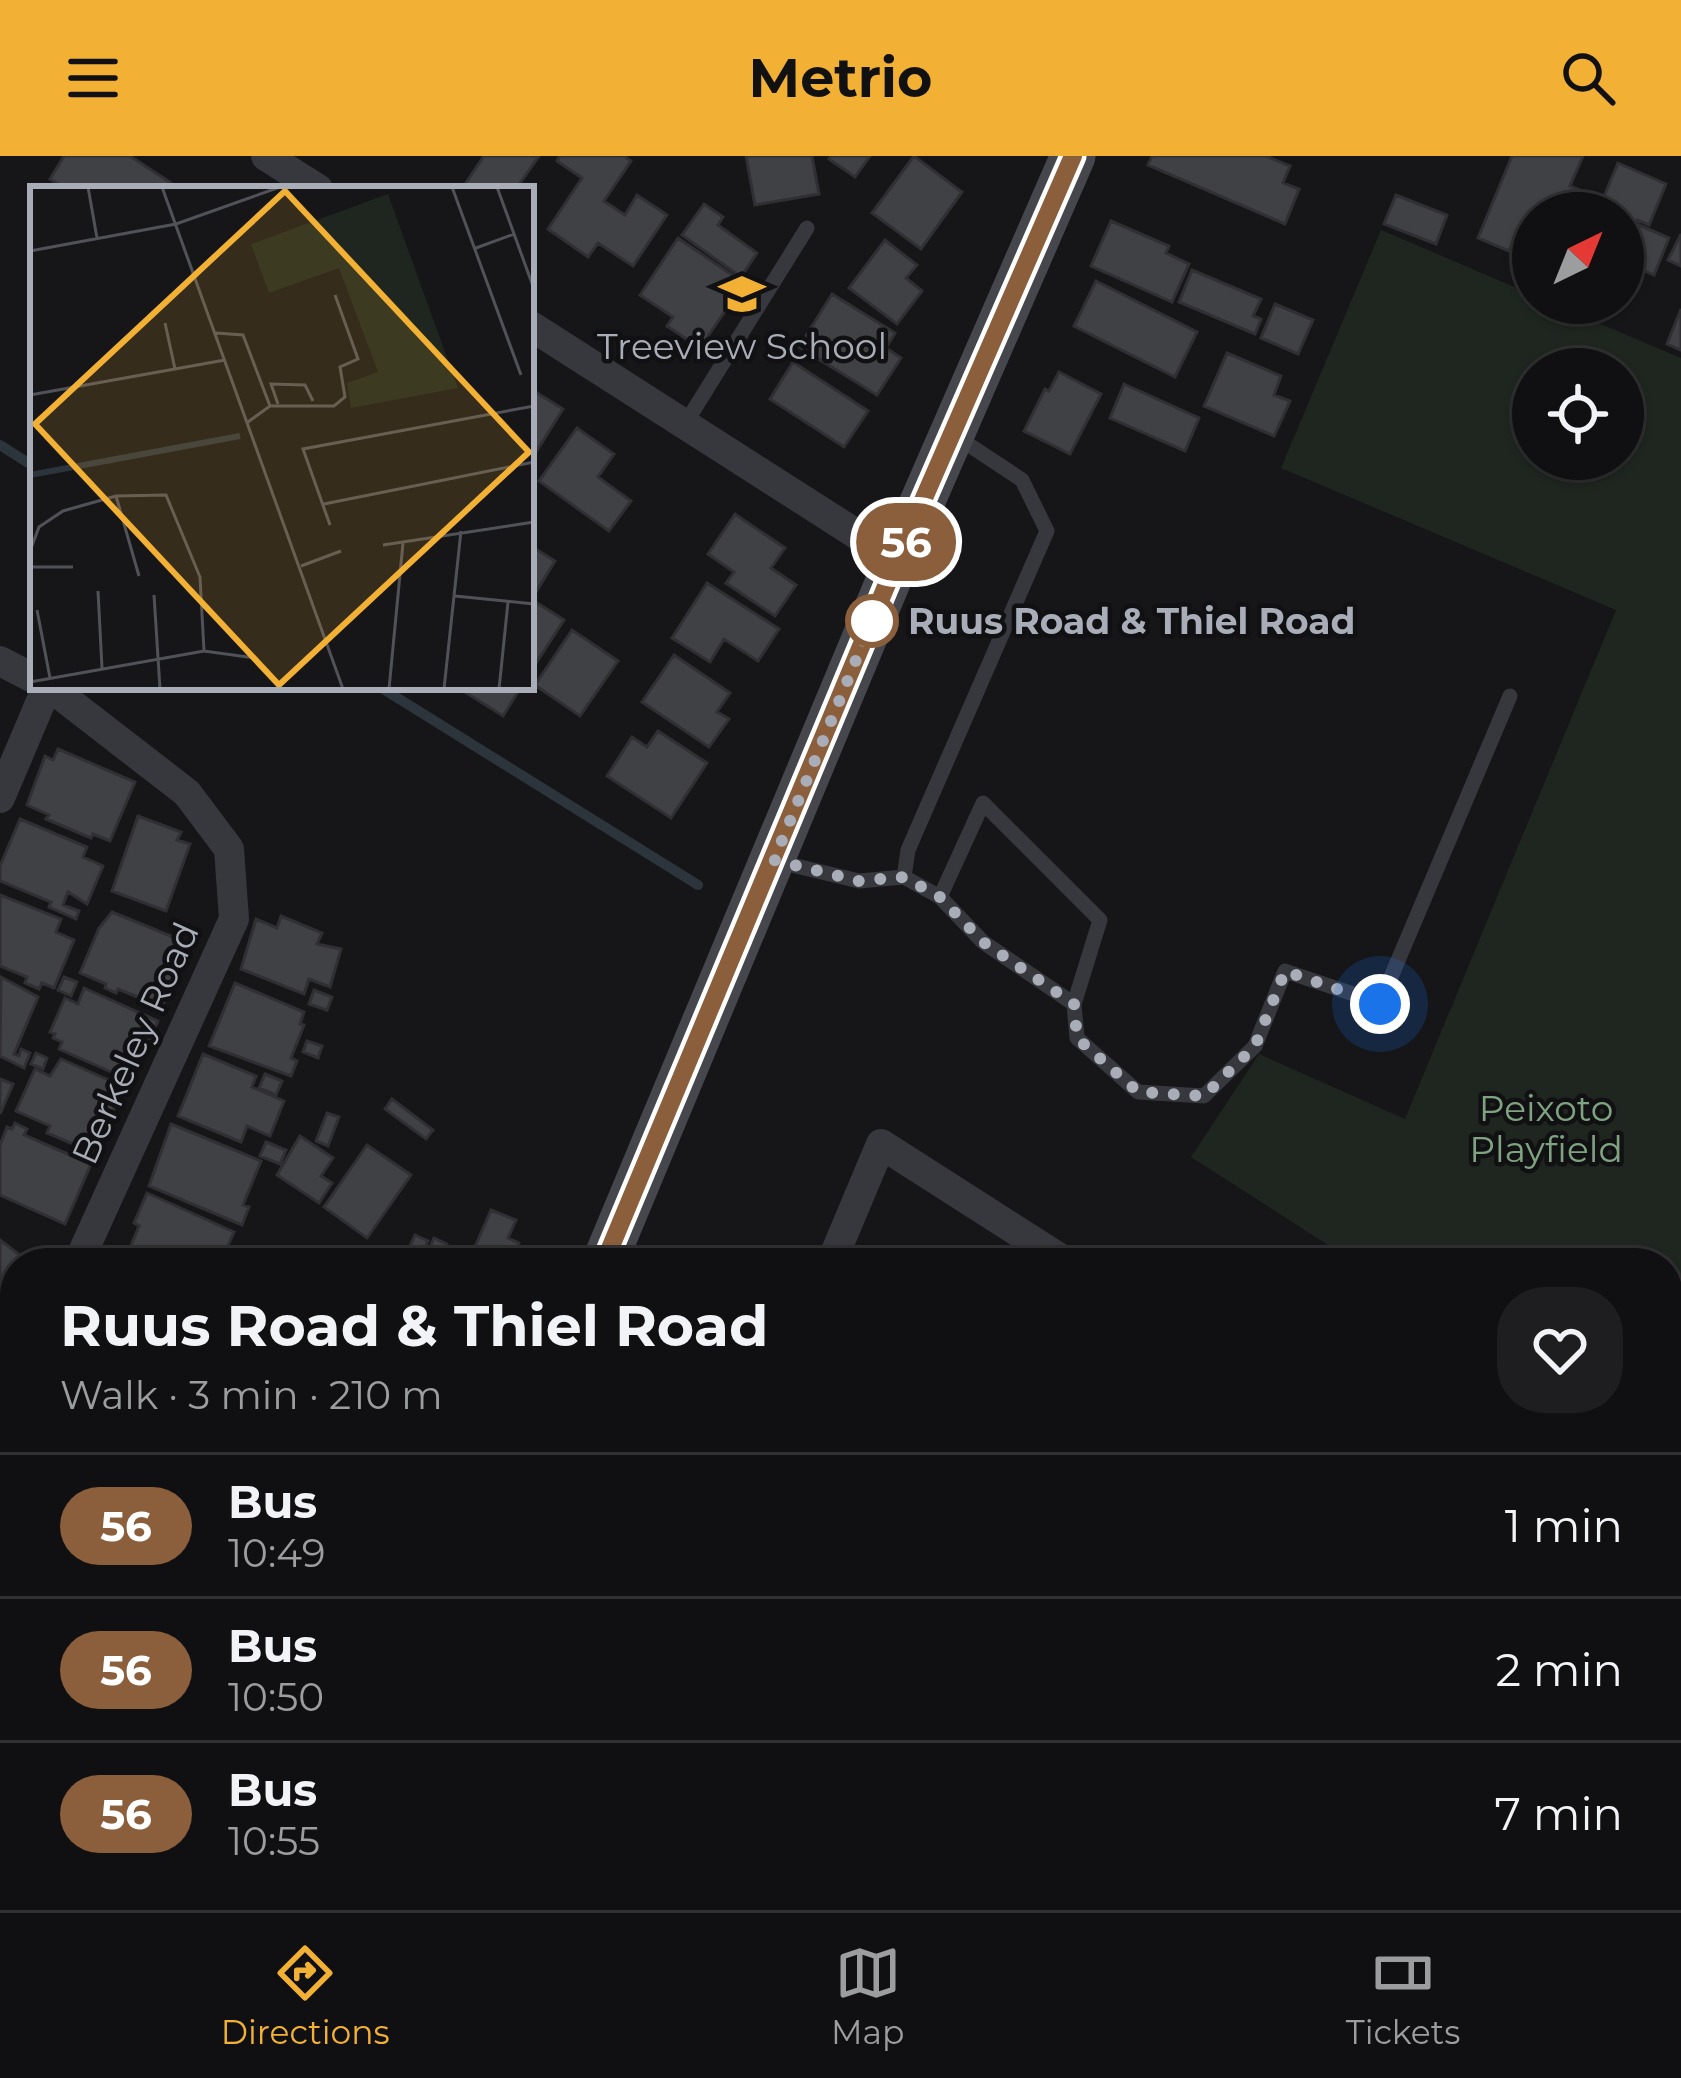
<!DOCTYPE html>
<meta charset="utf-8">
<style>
body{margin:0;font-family:Montserrat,sans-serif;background:#1e1e20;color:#f1f3f6;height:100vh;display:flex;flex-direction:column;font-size:45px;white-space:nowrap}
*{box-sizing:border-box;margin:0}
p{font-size:39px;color:#9c9d9f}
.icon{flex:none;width:66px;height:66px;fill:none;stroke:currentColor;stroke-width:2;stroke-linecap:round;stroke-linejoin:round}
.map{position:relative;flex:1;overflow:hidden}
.details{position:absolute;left:0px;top:1092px;width:1683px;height:663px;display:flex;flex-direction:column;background:#101012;border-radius:48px 48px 0 0;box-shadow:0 3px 9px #0004,0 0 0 3px #303032}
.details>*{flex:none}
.badge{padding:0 24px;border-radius:39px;font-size:42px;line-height:78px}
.needle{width:78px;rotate:43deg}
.controls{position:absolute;left:1512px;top:36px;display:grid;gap:24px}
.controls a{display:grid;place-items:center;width:132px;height:132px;border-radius:50%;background:#101012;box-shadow:0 3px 9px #0004,0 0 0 3px #303032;font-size:60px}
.you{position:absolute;width:60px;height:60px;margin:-30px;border:9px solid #fff;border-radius:50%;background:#1a73e8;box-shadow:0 0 0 18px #1a73e833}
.map>.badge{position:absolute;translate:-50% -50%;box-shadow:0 0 0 6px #fff}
.round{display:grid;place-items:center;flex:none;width:126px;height:126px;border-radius:48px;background:#1e1e20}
.summary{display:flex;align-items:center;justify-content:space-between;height:204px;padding:0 60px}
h1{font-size:57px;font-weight:700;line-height:90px}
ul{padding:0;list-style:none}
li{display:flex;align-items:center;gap:36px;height:144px;padding:0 60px;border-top:3px solid #303032}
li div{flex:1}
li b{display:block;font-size:45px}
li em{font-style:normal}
li .badge{min-width:132px;font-weight:700;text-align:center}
header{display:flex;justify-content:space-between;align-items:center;height:156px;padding:0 60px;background:#f2b134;color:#111;font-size:54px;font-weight:700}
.tab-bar{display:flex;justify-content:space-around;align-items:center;height:168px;border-top:3px solid #303032;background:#101012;font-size:33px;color:#9c9d9f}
.tab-bar a{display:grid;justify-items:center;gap:6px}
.tab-bar .on{color:#f2b134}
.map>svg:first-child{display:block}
</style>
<header><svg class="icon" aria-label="menu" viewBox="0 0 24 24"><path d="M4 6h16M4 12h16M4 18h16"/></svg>Metrio<svg class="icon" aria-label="search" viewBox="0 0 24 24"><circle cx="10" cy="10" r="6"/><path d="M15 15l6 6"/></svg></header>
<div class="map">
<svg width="1681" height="1754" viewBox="0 0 1681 1754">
<rect width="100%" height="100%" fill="#161618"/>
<!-- green -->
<path fill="#1e261f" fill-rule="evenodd" d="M1381,74l152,65v8h18l130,55v994l-13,31v-120h-312l-165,-106 68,-103 146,65 211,-509 -335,-142zM1533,213h90v90h-90z"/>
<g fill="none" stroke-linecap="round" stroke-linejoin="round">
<!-- stream -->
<path stroke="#2c353c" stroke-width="10" d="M0,289l33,21
M380,531l318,198"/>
</g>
<!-- building -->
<path fill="#404145" stroke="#303034" stroke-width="3" d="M64,0h66l41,27 -4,6h-102l-15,-10z
M484,0h55l-23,33h-50l-3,-2z
M560,0h64l7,5 -27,40 21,14 12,-20 30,20 -34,51 -35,-23 -10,14 -40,-28 34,-51 -25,-17z
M746,0h66l7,38 -64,11z
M831,0h39l-15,21 -26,-18z
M914,0l48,36 -41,57 -49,-36z
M1152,0h114l24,10 -7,17 16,6 -14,35 -137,-59z
M1512,0h71l-13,30 24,10 -7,17h-54v27l-16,-7 -8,18 -31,-13z
M1618,7l48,21 -17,41 -12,-5 -14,34v-41h-26z
M1396,39l51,20 -11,29 -52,-20z
M704,48l19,13 -5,8 39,28 -16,24 -59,-42z
M1111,65l58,25 -3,7 23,11 -17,38 -81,-36z
M1639,69l30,13 -15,37 -31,-13z
M1681,78v32l-13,-6z
M678,82l66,45 -44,65 -33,-22 6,-9 -33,-22z
M885,84l32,25 -11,13 16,13 -25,33 -48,-36z
M1192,114l69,29 -8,17 8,3 -6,15 -76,-32z
M1096,125l101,51 -22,45 -101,-51z
M832,138l63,39 -9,15 15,10 -24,37 -78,-48z
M1275,148l38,16 -15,34 -37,-16z
M1681,153v41l-14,-6z
M1227,197l54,23 -7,19 16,6 -16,35 -70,-30z
M793,206l75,49 -24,36 -74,-48z
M1059,216l42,22 -31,60 -46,-23 21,-42 4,2z
M1124,228l75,34 -14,33 -75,-33z
M531,233l32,20 -32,51z
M577,272l37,26 -16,23 33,24 -22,30 -70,-50z
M735,358l50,34 -14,20 25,17 -21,31 -49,-33 8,-11 -26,-18z
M531,390l24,15 -22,36 -2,-1z
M707,427l72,46 -21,32 -34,-22 -14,23 -38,-24z
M531,443l33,21 -33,51z
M572,474l46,31 -38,55 -45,-31z
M674,499l56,38 -13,19 12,7 -20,28 -67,-45z
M457,531h64l-18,29z
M658,575l49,32 -36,55 -64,-42 25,-39 15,10z
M58,593l77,33 -25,59 -17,-7 -2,4 -45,-19 3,-4 -22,-10 18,-49 8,4z
M138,660l43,16 -4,8 13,4 -24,67 -54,-20z
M20,663l67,28 -4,10 20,9 -16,38 -19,-12 -5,13 16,6 -3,8 -27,-12 2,-5 -51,-21v-15z
M0,739l61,24 -5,13 18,8 -20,48 -12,-5 -3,6 -14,-6 2,-6 -27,-11z
M112,756l76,31 -26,64 -44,-18 -2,4 -11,-5 1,-4 -26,-11 19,-45z
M281,760l41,17 -5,11 24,5 -11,38 -21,-8 -5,15 -63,-25 15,-50 21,9z
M1,821l37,20 -24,57 5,2 2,-7 9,4 -6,15 -24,-12z
M64,821l13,5 -6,14 -13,-6z
M235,827l69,29 -4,12 4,1 -13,33 6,3 -6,15 -82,-30z
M84,832l74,33 -26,60 -73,-32 3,-7 -9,-4 2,-4 -5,-2 15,-34 13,6z
M314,834l18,7 -5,13 -18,-6z
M307,885l15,5 -4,12 -15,-6z
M36,897l11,5 -4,11 -12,-5z
M203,898l53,22 -4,11 32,14 -14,35 -23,-10 -6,16 -63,-26z
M61,903l61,27 -21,59 -5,-3 -4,10 -45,-19 3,-7 -34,-15 19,-42 15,7z
M265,918l17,7 -6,14 -17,-7z
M0,923l13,5 -13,30z
M392,943l41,31 -7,9 -41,-30z
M327,957l12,4 -11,29 -12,-5z
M15,967l12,6 -3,6 67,29 -26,60 -65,-29v-50l7,-18 5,2z
M171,968l90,37 -18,44 6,2 -7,18 -93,-39z
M300,980l33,22 -12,18 11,7 -13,20 -42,-28z
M266,986l20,8 -6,14 -20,-8z
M367,989l44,30 -44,63 -43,-31z
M147,1037l87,39 -14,31h-83l-11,-5 13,-32 -5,-3z
M491,1054l25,10 -8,18 11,5 -8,20h-43z
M415,1079l13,6 -10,22h-12l-3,-2z
M434,1082l13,6 -8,19 -14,-5z
M0,1084l29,22 -14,1v17l-15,20z
M10,1228l5,4v88l-15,-12v-68z
M0,1316l8,6 -4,6 11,8v57l-15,-11z
M15,1433v81l-10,12 -5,-5v-83l6,5z
M81,1740h52l-5,14h-52z
M150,1740h29l-5,14z
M220,1740h51l-6,14h-51z
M428,1740h41l-6,14h-41z
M571,1740h33l-16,14h-6z
M653,1740h41l12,14h-69z
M703,1740h93l-16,14h-64z
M904,1740h81l12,14h-94l-7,-8z
M1123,1740h84l-9,14h-59z
M1215,1740h60l-7,11 5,3h-67z
M1281,1740h13l-9,14h-12z"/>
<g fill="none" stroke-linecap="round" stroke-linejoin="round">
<!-- lane -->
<path stroke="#37383d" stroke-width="15" d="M685,268l122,-196
M775,705l84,20 45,-4 36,20 43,45 91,62
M904,721l4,-27 139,-319 -25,-51 -68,-45
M940,741l43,-94 117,117 -26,84 3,34 61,54 66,4 51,-50 30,-75 95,32 130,-307"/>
<!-- street -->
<path stroke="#37383d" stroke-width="30" d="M266,0l52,33
M531,170l366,234
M0,505l33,17
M50,531l137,106 42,56 5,70 -156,344
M0,642l47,-111
M831,1107l50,-119 186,119
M0,1209l15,-20
M1668,1491l13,8
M0,1571l7,8
M1053,1740l22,14
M1552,1740l23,14
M839,1754l17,-14"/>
<!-- secondary -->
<path stroke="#45474d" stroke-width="45" d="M604,1107l293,-703 176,-404
M330,1754l6,-14"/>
</g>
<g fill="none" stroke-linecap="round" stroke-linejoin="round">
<!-- line casing -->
<g stroke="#fff" stroke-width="27">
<path id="line" d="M604,1107l293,-703 176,-404"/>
</g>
<!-- line -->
<use href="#line" stroke="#8b5e3c" stroke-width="18"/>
<!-- walk -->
<path stroke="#a8adb8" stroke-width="12" stroke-dasharray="0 21.6" d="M872,465l-98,239 85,21 45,-4 36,20 43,45 91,62 3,34 61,54 66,4 51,-50 30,-75 95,33"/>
</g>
<!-- icons -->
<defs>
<g id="school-bare" transform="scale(3.6)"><path d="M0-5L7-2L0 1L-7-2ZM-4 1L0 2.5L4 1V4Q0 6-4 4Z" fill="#f2b134" stroke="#111113" stroke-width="2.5" paint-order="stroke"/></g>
</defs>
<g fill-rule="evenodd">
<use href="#school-bare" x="742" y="138"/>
</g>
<!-- markers -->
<circle fill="#fff" stroke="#8b5e3c" stroke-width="6" cx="872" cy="465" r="24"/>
<g text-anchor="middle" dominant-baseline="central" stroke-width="9" stroke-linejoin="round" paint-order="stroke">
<!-- poi labels -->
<g font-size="36" fill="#a8adb8" stroke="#111113">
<text x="742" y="190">Treeview School</text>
</g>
<!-- stop labels -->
<g font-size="36" font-weight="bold" fill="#a8adb8" stroke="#111113" text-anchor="start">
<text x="908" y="465">Ruus Road &amp; Thiel Road</text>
</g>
<!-- street labels -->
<g font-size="36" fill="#a8adb8" stroke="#111113">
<text transform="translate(135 887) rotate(-66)">Berkeley Road</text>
</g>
<!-- park labels -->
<g font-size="36" fill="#7fa381" stroke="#111113">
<text x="1546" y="952">Peixoto<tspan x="1546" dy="41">Playfield</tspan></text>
</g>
</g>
<!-- overview -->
<g transform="translate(30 30)">
<rect width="504" height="504" fill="#161618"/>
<path d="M358,8l70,194 -107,20 -4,-25 31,-11 -39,-104 -70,25 -18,-49z" fill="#1e261f"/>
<path fill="none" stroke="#2c353c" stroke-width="6" d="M0,289l210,-39"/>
<path fill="none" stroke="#505258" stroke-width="3" d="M58,1l9,51M132,1l181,502M422,1l69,188M467,1l37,102M446,62l38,-14M0,65l146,-27 104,-37M135,137l10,46M186,147l27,2 27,71M0,209l195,-35M248,218l-7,-20 34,1 8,16M218,236l22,-16h64l11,-9 -5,-30 18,-8 -23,-64M86,310l23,80M294,318l210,-42M300,339l-27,-76 231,-43M353,359l151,-23M0,365l9,-24 24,-16 53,-15 50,-1 34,82 4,74M271,380l40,-15M0,381h43M68,405l4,77M124,409l6,94M425,410l79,8M7,424l13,68M0,496l174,-31 51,7M359,503l14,-146M414,503l17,-158M469,503l9,-87"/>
<path fill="#f2b134" fill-opacity="0.15" stroke="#f2b134" stroke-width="6" d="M255,5l244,261 -250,233 -244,-261z"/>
<rect width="504" height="504" fill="none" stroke="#a8adb8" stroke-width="6"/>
</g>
</svg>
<div class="controls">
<a><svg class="needle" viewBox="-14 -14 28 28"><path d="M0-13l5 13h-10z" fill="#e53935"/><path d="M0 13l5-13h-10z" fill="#9c9d9f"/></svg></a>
<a><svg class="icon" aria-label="locate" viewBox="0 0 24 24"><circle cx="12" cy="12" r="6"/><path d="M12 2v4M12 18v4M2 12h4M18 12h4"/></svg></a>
</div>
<div class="you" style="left:1380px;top:848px"></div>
<b class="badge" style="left:906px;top:386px;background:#8b5e3c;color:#fff">56</b>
<section class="details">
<div class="summary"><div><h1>Ruus Road &amp; Thiel Road</h1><p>Walk · 3 min · 210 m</p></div><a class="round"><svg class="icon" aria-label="heart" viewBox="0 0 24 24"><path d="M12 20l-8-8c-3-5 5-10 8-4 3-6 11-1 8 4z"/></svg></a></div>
<ul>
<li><span class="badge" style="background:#8b5e3c;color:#fff">56</span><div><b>Bus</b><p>10:49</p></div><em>1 min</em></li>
<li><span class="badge" style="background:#8b5e3c;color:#fff">56</span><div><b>Bus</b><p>10:50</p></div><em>2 min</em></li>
<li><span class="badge" style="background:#8b5e3c;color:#fff">56</span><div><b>Bus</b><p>10:55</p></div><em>7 min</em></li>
</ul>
</section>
</div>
<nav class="tab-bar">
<a class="on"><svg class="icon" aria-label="directions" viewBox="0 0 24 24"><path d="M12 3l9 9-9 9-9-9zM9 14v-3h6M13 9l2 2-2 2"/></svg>Directions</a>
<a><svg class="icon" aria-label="map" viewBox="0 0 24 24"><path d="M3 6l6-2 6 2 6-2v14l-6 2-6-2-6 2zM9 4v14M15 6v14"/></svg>Map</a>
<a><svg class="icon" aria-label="tickets" viewBox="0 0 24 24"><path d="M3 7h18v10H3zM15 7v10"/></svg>Tickets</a>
</nav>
